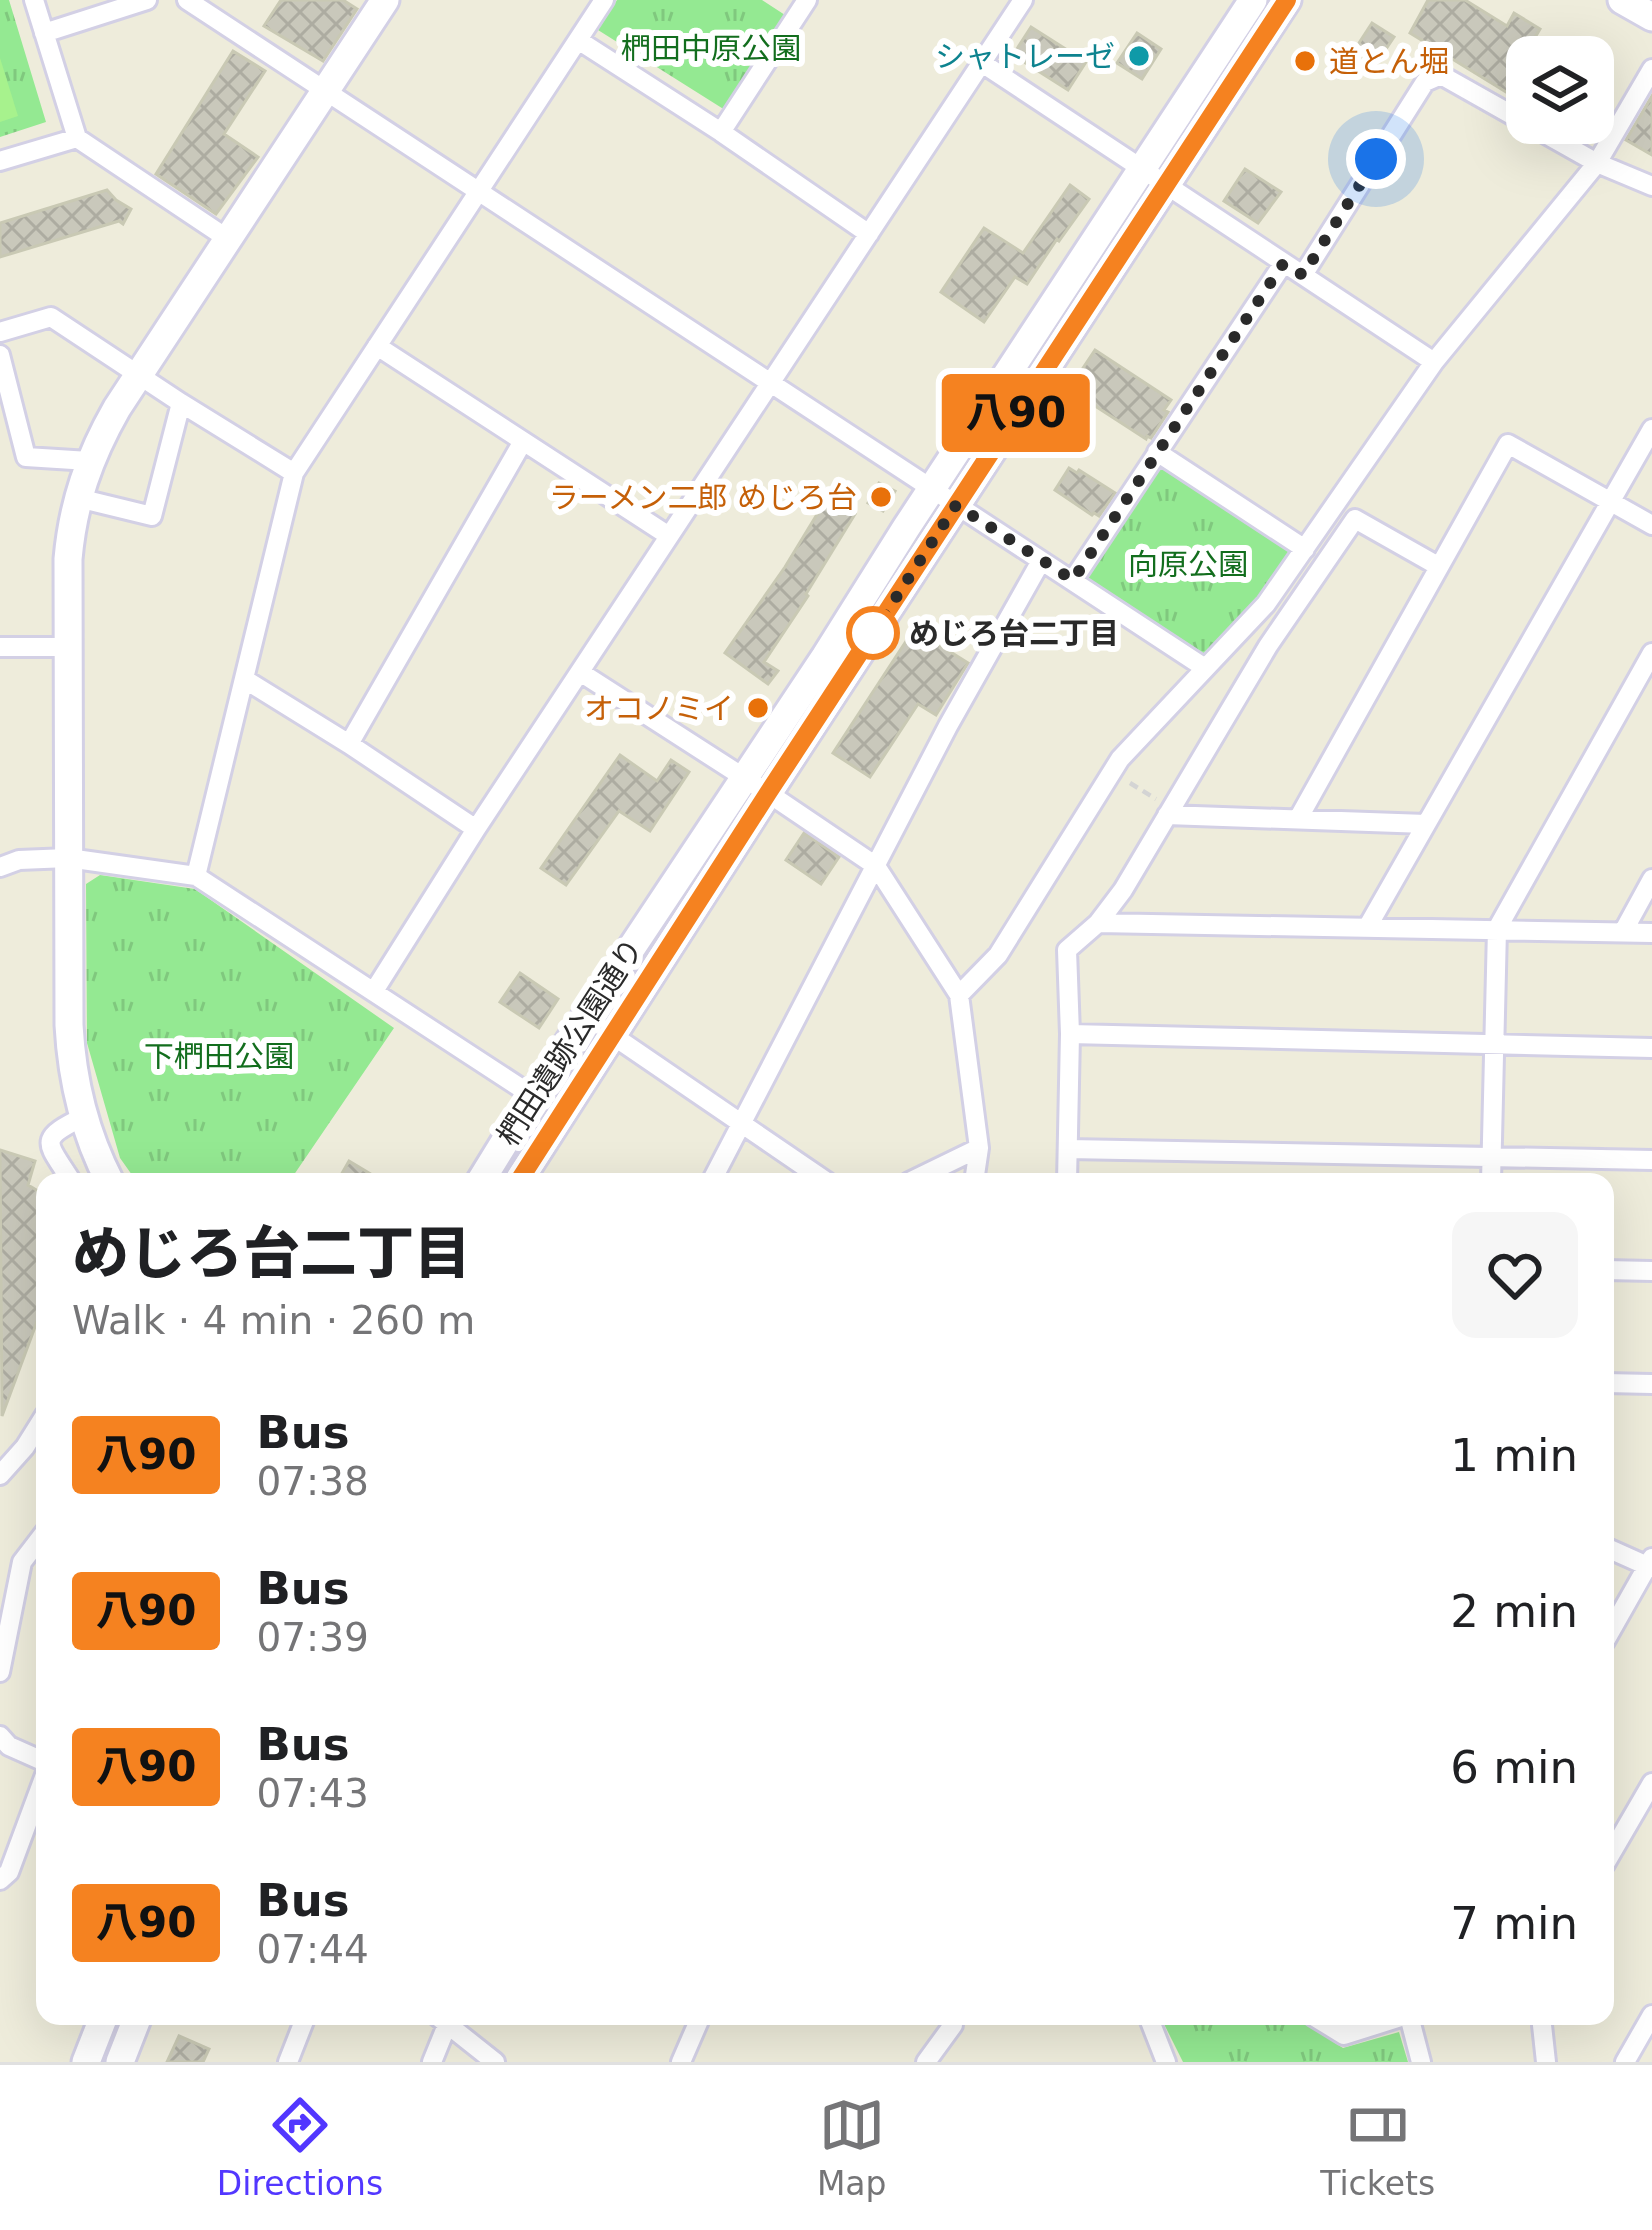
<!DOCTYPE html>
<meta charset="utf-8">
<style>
body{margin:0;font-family:"DejaVu Sans","Noto Sans JP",sans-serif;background:#f6f6f6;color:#202124;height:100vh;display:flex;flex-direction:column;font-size:45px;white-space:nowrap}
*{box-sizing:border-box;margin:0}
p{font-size:39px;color:#757577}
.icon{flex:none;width:66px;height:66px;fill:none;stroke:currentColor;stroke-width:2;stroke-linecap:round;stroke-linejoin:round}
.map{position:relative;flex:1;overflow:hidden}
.details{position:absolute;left:36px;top:1173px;width:1578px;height:852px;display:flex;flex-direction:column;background:#fff;border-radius:24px;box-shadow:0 12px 48px #0002}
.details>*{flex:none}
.badge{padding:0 24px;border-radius:9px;font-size:42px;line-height:78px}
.fabs{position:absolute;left:1506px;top:36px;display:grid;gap:24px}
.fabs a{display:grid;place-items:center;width:108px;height:108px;border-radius:24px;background:#fff;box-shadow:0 12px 48px #0002;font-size:60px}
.you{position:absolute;width:60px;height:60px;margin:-30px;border:9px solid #fff;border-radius:50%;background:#1a73e8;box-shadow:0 0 0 18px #1a73e833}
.map>.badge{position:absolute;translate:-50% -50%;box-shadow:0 0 0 6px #fff}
.round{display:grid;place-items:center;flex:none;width:126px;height:126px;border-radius:24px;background:#f6f6f6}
.head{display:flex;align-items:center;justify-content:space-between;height:204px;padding:0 36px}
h1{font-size:57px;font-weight:800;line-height:90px}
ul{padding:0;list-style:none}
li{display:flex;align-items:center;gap:36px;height:156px;padding:0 36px}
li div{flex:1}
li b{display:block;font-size:45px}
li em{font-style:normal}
li .badge{min-width:132px;font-weight:700;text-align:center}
.menu{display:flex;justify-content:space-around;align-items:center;height:168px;border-top:3px solid #e0e0e0;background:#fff;font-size:33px;color:#757577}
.menu a{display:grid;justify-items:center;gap:6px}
.menu .selected{color:#5237ff}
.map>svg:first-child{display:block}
</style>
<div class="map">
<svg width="1652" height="2062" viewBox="0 0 1652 2062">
<defs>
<pattern id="park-tufts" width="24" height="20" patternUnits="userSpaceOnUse" patternTransform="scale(3)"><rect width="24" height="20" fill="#94e992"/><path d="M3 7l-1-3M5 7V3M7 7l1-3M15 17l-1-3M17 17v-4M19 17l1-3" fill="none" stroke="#80c87e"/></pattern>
<pattern id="building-cross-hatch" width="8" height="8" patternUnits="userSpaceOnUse" patternTransform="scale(3)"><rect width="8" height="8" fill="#c9c8bb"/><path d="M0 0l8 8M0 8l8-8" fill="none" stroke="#adaca1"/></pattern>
</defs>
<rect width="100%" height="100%" fill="#eeecdb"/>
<!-- park -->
<path fill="url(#park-tufts)" d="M0,0h9l37,122 -46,15z
M617,0h145l23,15 -60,95 -127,-80z
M1157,452l148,97 -100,119 -132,-88z
M100,875l95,14 199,139 -105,154h-152l-17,-24 -33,-115 -1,-159z
M1160,2016h134l49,32 56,-16 9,30h-225z"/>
<!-- pitch -->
<path fill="#a7f28d" d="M0,58l18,58 -18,6z"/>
<!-- building -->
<path fill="url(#building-cross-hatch)" stroke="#c9c9b4" stroke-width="3" d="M281,0h62l14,9 -34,52 -59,-35z
M1428,0h37l42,26 7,-13 26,16 -13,22v35l-8,14 -109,-67z
M1372,23l22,14 -16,24 -21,-15z
M1031,27l55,35 -18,28 -55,-35z
M1137,33l24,16 -19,30 -25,-16z
M233,51l32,20 -41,63 34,23 -42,57 -60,-40z
M1652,96v59l-26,-15z
M1245,169l36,23 -23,31 -34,-22z
M1070,185l19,14 -30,42 -2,-2 -30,45 -12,-7 -31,45 -43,-30 43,-64 39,25z
M107,190l9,10 15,9 -8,15 -4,-3 -119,36v-34z
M1095,350l76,50 -7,10 4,2 -17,26 -4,-2 -1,3 -77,-50z
M1069,468l8,5 2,-3 36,23 -16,23 -5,-3 -2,2 -37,-25z
M879,483l16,8 -12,20 -15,-8z
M827,498l28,16 -49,80 2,2 -44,66 14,9 -10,13 -43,-31 60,-86z
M914,629l54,34 -32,52 -18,-11 -48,73 -37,-24z
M620,755l37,26 14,-21 18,12 -39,59 -31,-20 -53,74 -25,-17z
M804,833l35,24 -18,27 -35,-24z
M520,973l38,26 -19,29 -39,-26z
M0,1150l35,11 -7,24 17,10v105l-43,116z
M349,1161l35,21h-47z
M179,2036l30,13 -6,13h-36z"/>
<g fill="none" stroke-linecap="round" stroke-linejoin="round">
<!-- street casing -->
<g stroke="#d3d0e5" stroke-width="24">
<path id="street" d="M34,0l43,138
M187,0l1018,668
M44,33l103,-33
M578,40l143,92 148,102
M982,63l452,299
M721,132l86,-132
M0,161l77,-23 151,101
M1303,275l122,-193 16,-7 156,88 55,23
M0,332l51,-15 130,86 113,70
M377,346l292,190
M0,355l26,102 63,4
M1157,452l148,97
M78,498l74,18 29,-113
M1073,580l210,-316
M0,647h67
M580,672l188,121 108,73 83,129 20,153 -5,34
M244,679l105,65 127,85
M349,744l173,-301
M1167,815l259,9
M1298,819l210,-375 144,81
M0,867l19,-7 49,-2 128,18 337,220
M196,876l98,-403 310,-473
M1098,923l554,10
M1368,926l284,-497
M1623,932l29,-53
M374,991l102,-162 547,-829
M959,995l39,-40 122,-196 146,-155 168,-242 163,-199 55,-94
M1070,1034l582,14
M612,1035l215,147
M1068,1149l584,11
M72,1182c-25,-40 -36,-42 11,-65
M711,1182l237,-456 93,-165
M909,1182l70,-34
M1067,1182l3,-148 -3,-84 31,-27 25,-33 145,-244 87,-127 83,47
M1491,1182l6,-253 155,-276
M1605,1270l47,1
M1605,1383l47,1
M0,1475l25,-28 20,-32
M1605,1547l47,21
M1605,1641l47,-83
M0,1672l22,-110 23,-30
M0,1736l9,10 36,16
M1605,1864l47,-81
M0,1880l9,-8 36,-97
M437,2016l58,46
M1148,2016l18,46
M1313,2016l31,19 60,-19
M1409,2016l12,46
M1541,2016l5,46
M288,2062l18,-46
M432,2062l15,-37
M681,2062l20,-46
M926,2062l27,-37v-9
M1625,2062l27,-47"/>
</g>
<!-- secondary casing -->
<g stroke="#d3d0e5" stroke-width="33">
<path id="secondary" d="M1622,0l30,17
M110,1182c-26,-50 -38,-101 -41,-157l-1,-466c5,-56 21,-102 49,-151l268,-408
M480,1182l53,-86 292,-439 81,-129 347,-528
M518,1182l250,-389 519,-793
M86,2062l18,-46
M120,2062l18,-46"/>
</g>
<!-- path -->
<path stroke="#d4d4d4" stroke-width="4.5" stroke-dasharray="9 6" stroke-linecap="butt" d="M1130,783l26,16"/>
<!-- street -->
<use href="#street" stroke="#fff" stroke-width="18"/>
<!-- secondary -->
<use href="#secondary" stroke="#fff" stroke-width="27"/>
</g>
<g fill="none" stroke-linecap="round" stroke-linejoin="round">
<!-- line casing -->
<g stroke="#fff" stroke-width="27">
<path id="line" d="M518,1182l250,-389 519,-793"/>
</g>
<!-- line -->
<use href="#line" stroke="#f58220" stroke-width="18"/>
<!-- walk -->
<path stroke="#2a2a2a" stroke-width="12" stroke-dasharray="0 21.6" d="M873,633l83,-128 117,75 210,-316 20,11 73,-116"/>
</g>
<!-- markers -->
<circle fill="#0f9aa8" stroke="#fff" stroke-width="4.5" cx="1139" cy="56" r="12"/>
<g fill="#e8710a" stroke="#fff" stroke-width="4.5">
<circle cx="1305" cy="61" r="12"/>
<circle cx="881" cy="497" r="12"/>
<circle cx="758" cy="708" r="12"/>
</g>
<circle fill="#fff" stroke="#f58220" stroke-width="6" cx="873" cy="633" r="24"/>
<g text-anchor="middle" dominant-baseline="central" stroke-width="12" stroke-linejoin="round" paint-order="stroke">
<!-- park labels -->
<g font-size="30" fill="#136e1e" stroke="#fff">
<text x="711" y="48">椚田中原公園</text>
<text x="1188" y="564">向原公園</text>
<text x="219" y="1056">下椚田公園</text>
</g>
<!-- culture labels -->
<g font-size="30" fill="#0d838f" stroke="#fff" text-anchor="end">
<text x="1115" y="56">シャトレーゼ</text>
</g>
<!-- food labels -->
<g font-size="30" fill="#c56008" stroke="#fff" text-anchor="end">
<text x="1329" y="61" text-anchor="start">道とん堀</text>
<text x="857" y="497">ラーメン二郎 めじろ台</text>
<text x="734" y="708">オコノミイ</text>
</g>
<!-- stop labels -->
<g font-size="30" font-weight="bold" fill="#2a2a2a" stroke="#fff" text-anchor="start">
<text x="909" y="633">めじろ台二丁目</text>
</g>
<!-- street labels -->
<g font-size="30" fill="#2a2a2a" stroke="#fff">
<text transform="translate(570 1042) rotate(-57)">椚田遺跡公園通り</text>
</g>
</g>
</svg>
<div class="fabs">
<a><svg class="icon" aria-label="layers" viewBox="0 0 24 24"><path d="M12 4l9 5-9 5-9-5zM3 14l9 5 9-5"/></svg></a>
</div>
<div class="you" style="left:1376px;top:159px"></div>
<b class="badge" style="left:1016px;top:413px;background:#f58220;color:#111">八90</b>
<section class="details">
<div class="head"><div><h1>めじろ台二丁目</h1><p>Walk · 4 min · 260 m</p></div><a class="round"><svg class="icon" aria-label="heart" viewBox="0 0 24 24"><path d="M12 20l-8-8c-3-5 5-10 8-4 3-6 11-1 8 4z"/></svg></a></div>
<ul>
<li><span class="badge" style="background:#f58220;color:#111">八90</span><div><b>Bus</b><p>07:38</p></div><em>1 min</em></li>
<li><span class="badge" style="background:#f58220;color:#111">八90</span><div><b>Bus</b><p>07:39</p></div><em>2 min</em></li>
<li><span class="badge" style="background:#f58220;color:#111">八90</span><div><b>Bus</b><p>07:43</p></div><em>6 min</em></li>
<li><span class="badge" style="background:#f58220;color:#111">八90</span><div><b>Bus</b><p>07:44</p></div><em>7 min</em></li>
</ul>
</section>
</div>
<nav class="menu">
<a class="selected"><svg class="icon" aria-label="directions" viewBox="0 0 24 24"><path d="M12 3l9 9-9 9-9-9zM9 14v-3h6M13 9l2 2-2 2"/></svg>Directions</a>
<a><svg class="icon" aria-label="map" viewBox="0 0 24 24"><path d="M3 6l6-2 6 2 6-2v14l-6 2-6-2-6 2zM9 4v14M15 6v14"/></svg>Map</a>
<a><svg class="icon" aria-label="tickets" viewBox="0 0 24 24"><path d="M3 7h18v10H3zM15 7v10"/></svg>Tickets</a>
</nav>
